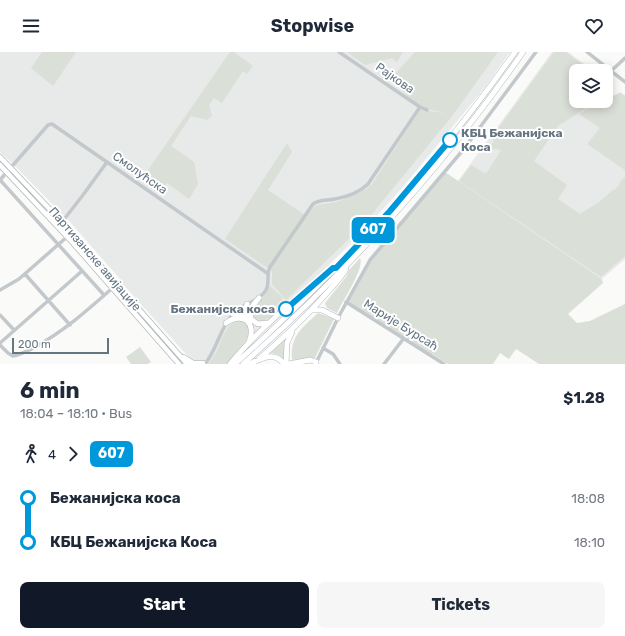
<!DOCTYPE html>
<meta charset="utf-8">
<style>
body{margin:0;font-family:Rubik,sans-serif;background:#f6f6f7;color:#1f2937;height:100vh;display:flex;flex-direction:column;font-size:15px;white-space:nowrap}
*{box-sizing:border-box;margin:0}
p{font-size:13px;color:#747a83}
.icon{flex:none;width:22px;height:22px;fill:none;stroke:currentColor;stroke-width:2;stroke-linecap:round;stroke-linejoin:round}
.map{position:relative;height:312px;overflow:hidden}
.drawer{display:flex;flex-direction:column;background:#fff;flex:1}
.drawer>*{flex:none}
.badge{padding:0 8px;border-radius:6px;font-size:14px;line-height:26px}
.tools{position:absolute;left:569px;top:12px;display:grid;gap:8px}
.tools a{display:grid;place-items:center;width:44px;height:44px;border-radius:8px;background:#fff;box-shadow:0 2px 10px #0003;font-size:20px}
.scale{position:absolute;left:12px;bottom:10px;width:97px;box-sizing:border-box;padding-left:4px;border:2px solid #657683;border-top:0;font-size:11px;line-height:14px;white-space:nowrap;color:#657683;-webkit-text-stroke:3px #fff;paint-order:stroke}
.map>.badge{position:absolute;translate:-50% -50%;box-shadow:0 0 0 2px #fff}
.legs{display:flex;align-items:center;gap:6px;height:44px;padding:0 20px;font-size:13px}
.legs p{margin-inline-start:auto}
.headline{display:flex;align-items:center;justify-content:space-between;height:68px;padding:0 20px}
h1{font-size:22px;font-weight:700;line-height:30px}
.button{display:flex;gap:8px;margin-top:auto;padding:8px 20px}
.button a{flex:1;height:46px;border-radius:8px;background:#111827;color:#fff;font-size:16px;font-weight:700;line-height:46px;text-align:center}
.button a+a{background:#f6f6f7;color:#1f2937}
ul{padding:0 20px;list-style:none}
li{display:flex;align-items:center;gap:14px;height:44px;font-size:15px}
li i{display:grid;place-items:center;width:6px;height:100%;margin:0 5px;background:currentColor}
li i::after{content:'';width:10px;height:10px;margin:-5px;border:3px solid;border-radius:50%;background:#fff}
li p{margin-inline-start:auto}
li:first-child i{background:linear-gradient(#0000 50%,currentColor 0)}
li:last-child i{background:linear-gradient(currentColor 50%,#0000 0)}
header{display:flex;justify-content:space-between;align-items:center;height:52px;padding:0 20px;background:#fff;font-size:18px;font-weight:700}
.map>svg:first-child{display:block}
</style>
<header><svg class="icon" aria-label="menu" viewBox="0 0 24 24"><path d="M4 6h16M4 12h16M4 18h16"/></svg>Stopwise<svg class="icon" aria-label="heart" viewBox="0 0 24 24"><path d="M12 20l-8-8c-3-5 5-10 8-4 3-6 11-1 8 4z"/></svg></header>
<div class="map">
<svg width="625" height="312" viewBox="0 0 625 312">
<rect width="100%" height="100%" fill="#fafaf8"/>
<!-- built -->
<path fill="#e8e9e9" d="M0,0h510l-23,33 -85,103 -37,41 -43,43 -46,42 -48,50h-33l-75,-83 1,-1 -51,-58 -54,-55 -16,-15z
M552,0h16l26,19h-18v30h30v-6l2,3 12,-6 5,3v164l-23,20 -144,-98z"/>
<!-- green -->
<path fill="#dadfd7" d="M42,0h34l-23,34 -22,-18z
M230,0h5v1l18,13 -6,8 -4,-3 -21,32 -8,-5 -5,7 3,11 -5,4 -16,-4 -20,30 23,16 4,22 -9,15 -22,-16 -7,10 -19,-13z
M347,0h56l-6,10 -5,-4 -27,7z
M415,0h83l-45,63 -90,110 -77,75 -14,-16v-13l-47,-32 62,-96 5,9 -24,38 37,25 12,-10 20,-3 28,-12 7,-6 48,-74 25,3 -25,-6 -21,-19 -4,-14z
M554,0h12l21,16 -2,3h-9v30h21l-39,25 -24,35 33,24 -9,14 22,15 19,-12 15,-13 1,1 5,-6 -1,-1 6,-6v79l-24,21 -142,-96 12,-16 15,9 15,-24 -12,-2 5,-7 -3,-3z
M620,41l5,3v74l-38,-26 13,-16 -21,-14 21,-13h6v-4l2,2z
M445,120l157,107 1,4 -35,31 9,9 13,-2 35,-17v60h-86l-23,-15 -7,10 -9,-6 -7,11h-45l-16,-10 -1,1 -85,-53 24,-42z
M360,206c5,10 -18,44 -23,55l-10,-5 -2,-5 21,-26 3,-7z
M270,234l13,12 -13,14 2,4c-7,5 -11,7 -19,3l-1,-4c4,-11 13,-18 18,-29z
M318,261l16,6 -19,39 -23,2c-2,-24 10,-32 26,-47z
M237,269h6l5,3 1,10 -3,6 -19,24h-19c2,-2 4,-5 6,-8 8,-12 9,-30 23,-35z
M286,286l-2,11 1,13c-4,-7 -9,-9 -17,-9z
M140,295l11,15 -3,2h-17l-5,-7z"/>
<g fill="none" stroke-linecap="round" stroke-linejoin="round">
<!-- major casing -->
<g stroke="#b5babe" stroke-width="6">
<path id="major" d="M0,105l62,65 125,142
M0,113l73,78 106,121
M183,305l10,6h10"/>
</g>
<!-- highway casing -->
<g stroke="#b4b9bd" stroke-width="6">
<path id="highway" d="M311,258h11l16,8
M233,262l12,1 13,9 11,-1
M245,265v-5l2,-8
M251,266c-3,-9 3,-14 8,-20
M226,271c17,-12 31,0 23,19
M259,307c23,-20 45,-40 65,-63 8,-9 17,-17 22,-27
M230,312c28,-34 64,-64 98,-92
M235,312c105,-94 199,-197 280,-312
M243,312c105,-93 200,-197 280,-312
M250,312c12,-6 25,-13 34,0
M286,312l1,-21 5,-11
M289,312l21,-4 6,2"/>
</g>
<!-- minor -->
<path stroke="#c3c8cc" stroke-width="3.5" d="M339,0l81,55 7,3
M587,0l38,30
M611,19l14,-13
M0,128l48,-55 4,-1 215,149
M0,128l104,115
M62,170l21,-27 24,-33
M25,222l45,51
M0,238l19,-11 49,-43
M346,250l98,62
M0,263l14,15
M0,291l82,-72
M0,293l8,8 5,3c7,-1 16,-6 22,-9 31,-17 56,-40 82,-63
M323,296l10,6 7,10
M316,311l23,-47 31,-56 93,-110 73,-98
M205,312c13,-16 15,-38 31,-53 9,-8 24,-10 30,-21 4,-7 0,-16 4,-23l43,-63c7,-5 14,-3 22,-5 11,-2 25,-7 33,-15l52,-77
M384,312l20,-26"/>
<!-- major -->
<use href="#major" stroke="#fff" stroke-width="4.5"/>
<!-- highway -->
<use href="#highway" stroke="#fff" stroke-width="5"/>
</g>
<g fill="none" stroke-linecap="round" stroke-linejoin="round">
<!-- line-1 casing -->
<g stroke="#fff" stroke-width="9">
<path id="line-1" d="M286,257l47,-41h3l54,-57 60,-71"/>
</g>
<!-- line-1 -->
<use href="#line-1" stroke="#0098da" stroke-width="6"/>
</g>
<!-- markers -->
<g fill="#fff" stroke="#0098da" stroke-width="2">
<circle cx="450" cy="88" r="7"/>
<circle cx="286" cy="257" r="7"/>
</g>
<g text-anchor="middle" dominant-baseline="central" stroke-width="4" stroke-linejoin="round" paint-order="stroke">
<!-- street labels -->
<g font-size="12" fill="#657683" stroke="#fff">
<text transform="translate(395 26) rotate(35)">Рајкова</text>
<text transform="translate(140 121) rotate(35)">Смолућска</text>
<text transform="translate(95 207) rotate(49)">Партизанске авијације</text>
<text transform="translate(401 273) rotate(32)">Марије Бурсаћ</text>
</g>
<!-- stop labels -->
<g font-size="12" font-weight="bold" fill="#657683" stroke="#fff" text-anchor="start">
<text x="461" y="81">КБЦ Бежанијска<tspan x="461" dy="14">Коса</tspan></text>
<text x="275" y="257" text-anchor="end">Бежанијска коса</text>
</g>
</g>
</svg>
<div class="tools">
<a><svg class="icon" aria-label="layers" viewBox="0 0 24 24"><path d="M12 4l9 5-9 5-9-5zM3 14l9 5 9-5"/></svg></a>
</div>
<div class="scale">200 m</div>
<b class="badge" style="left:373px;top:178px;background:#0098da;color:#fff">607</b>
</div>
<section class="drawer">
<div class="headline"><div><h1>6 min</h1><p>18:04 – 18:10 · Bus</p></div><b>$1.28</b></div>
<div class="legs"><svg class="icon" aria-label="walk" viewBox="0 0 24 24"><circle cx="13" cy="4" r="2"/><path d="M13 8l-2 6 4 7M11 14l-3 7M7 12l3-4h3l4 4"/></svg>4<svg class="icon" aria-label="forward" viewBox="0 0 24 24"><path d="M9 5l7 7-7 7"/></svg><b class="badge" style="background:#0098da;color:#fff">607</b></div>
<ul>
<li><i style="color:#0098da"></i><b>Бежанијска коса</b><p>18:08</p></li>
<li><i style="color:#0098da"></i><b>КБЦ Бежанијска Коса</b><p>18:10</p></li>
</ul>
<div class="button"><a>Start</a><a>Tickets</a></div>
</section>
